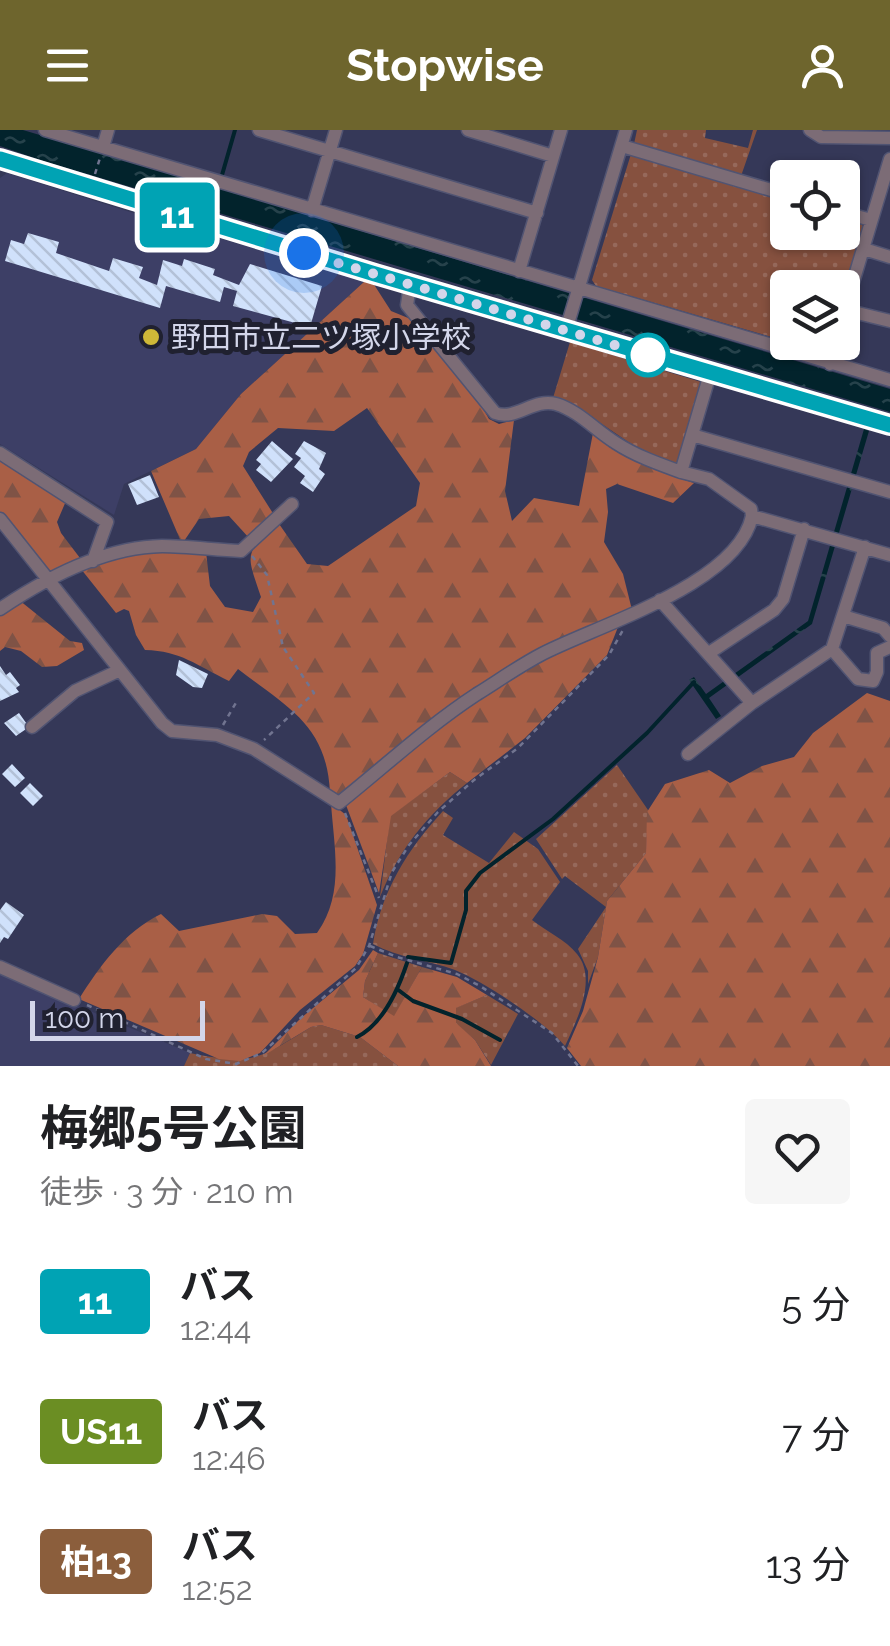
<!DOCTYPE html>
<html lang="ja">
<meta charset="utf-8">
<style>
body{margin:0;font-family:Raleway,"Noto Sans JP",sans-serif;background:#f6f6f6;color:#202124;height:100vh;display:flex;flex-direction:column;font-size:38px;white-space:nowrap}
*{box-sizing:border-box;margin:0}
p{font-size:32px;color:#757577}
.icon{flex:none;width:55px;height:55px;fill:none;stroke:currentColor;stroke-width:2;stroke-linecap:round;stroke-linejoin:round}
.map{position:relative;height:936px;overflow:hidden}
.details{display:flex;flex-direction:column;background:#fff;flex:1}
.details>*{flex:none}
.badge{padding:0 20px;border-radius:8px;font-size:35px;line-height:65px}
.buttons{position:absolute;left:770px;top:30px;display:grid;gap:20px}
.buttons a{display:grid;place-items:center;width:90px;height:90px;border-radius:10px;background:#fff;box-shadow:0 2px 8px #0004;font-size:50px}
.scale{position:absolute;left:30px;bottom:25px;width:175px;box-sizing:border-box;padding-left:10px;border:5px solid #d3d6ea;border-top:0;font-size:28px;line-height:35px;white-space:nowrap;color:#d3d6ea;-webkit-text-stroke:8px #202130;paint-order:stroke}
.you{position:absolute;width:50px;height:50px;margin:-25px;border:8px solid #fff;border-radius:50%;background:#1a73e8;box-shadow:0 0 0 15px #1a73e833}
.map>.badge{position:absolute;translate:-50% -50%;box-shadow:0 0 0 5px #fff}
.round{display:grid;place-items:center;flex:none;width:105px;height:105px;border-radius:10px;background:#f6f6f6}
.overview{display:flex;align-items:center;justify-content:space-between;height:170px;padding:0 40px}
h1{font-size:48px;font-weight:700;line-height:75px}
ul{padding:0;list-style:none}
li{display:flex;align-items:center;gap:30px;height:130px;padding:0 40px}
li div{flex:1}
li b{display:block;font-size:38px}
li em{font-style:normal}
li .badge{min-width:110px;font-weight:700;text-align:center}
header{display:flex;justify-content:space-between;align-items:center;height:130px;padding:0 40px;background:#6e652d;color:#fff;font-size:45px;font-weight:700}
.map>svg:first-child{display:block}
</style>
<header><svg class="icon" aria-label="menu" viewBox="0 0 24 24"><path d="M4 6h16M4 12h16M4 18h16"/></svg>Stopwise<svg class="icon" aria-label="person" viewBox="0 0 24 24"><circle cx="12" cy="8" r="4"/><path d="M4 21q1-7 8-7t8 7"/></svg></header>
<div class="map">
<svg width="890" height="936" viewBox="0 0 890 936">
<defs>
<pattern id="grass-dots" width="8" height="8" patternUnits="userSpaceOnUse" patternTransform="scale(2.5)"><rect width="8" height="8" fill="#86513f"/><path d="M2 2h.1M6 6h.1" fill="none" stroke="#96695b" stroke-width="1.8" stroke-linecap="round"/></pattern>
<pattern id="forest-firs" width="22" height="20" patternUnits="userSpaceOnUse" patternTransform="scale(2.5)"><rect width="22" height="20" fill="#a95f46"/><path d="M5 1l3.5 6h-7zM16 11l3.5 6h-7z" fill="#7f5346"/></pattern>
<pattern id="water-ripples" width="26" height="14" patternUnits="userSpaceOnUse" patternTransform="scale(2.5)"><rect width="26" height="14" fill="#02232c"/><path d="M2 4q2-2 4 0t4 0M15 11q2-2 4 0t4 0" fill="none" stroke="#26424b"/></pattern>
<pattern id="building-back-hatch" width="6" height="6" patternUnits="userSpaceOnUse" patternTransform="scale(2.5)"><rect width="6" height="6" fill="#d0e1fb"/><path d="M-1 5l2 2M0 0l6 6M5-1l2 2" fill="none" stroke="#b3c1d7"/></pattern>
</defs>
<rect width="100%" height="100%" fill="#353858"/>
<!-- built -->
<path fill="#3d3f66" d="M7,43l120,38 238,70 -124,113 -45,55 -72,35 -10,31 -114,-71v-266z
M0,843l190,80 -6,13h-184z"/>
<!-- grass -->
<path fill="url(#grass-dots)" d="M637,0h69l-1,8 43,10 5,-18h4l-16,46 -107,-32z
M631,24l156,47 1,31h54l1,-15 18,6 3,5 -21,72 -1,-12h-54v54l42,1 -3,10 -231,-67 -4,-6z
M570,212l131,40 -24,83 -34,-13 -69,-47 -21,-7z
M617,635l31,45 -2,43 -39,48 -9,56 -10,27v-13l-10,-22 28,-42 -41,-31 -3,3 -26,-40z
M450,642l17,11c-40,32 -68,66 -87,114l10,-81z
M443,681l10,7 -10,17 46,28 25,-31 24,17 22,33 -28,38c14,11 34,20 45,34 21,25 -1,68 -12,92 -20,-24 -80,-64 -110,-76 -27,-10 -56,-12 -82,-26 8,-53 35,-95 70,-133z
M378,823l44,14 -28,50 -31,-20 2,-16z
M487,865l31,19 -27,51 -16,-25 -19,-16 -1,-16z
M321,895l39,12 38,29h-214l6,-13c63,13 69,6 121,-26z"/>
<!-- forest -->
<path fill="url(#forest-firs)" d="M365,151l8,2 18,28 22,9 58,68 18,31 10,5 15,-4 -9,71 7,30 22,-23 45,8 14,-73c33,22 63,39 101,50l-21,20 -56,-19 -11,5 2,23 -4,30 19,32 9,36 -94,43 -199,144 -9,-4c-3,-68 -42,-85 -92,-124l-9,12c-33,-16 -48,-30 -84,-31l-9,-15 -7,-24 -5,-2 -8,4 -35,-44 68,-19 57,2 4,34 15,21 28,5 8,-15c-15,-45 -17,-41 16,-76l30,43 21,2 88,-60 4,-23 -53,-75 -33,23 -56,-3 -29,24 -6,14 31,49 -24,24 -21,-23 -30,3 -17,25 -31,-73 45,-22 45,-55z
M0,330l66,41 -9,21 4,11 22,29 -32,15 -51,-61z
M19,470l51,41 12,2 2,7 -27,16 -15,1 -21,-16 -16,-4 -5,4v-39z
M618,497l-11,28 -82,83 -58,45 -17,-11 -59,44 -12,77 -33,-88c70,-63 180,-156 272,-178z
M867,563l23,8v365h-309l-14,-18 16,-37 15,-54 9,-56 39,-48 1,-41 18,-28 44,-14 21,13 32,-17 32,-9 19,-24z
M331,673l15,12 31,90 -14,49 -8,12 -55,44 -40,43 -20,8 -21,-2 -140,-60c21,-33 45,-67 82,-85l18,17 83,-17 15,2 18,18 22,-1c28,-39 17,-85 14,-130z
M373,820l5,3 -13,28 -2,16 31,19 28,-49 35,10 30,18 -31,13v15l19,17 16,26h-93l-38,-29 -39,-12 -10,2 -48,29 38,-38 58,-48z"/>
<!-- water -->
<path fill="url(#water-ripples)" d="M0,0h23l867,259v23l-847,-251 -43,-15z
M864,299l5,2 -57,193 -103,74 12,18 -5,3 -27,-39 5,-3 12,17 102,-73z"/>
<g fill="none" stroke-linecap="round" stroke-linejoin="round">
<!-- stream -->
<path stroke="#02232c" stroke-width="4" d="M222,45l13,-45
M408,827l43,6 15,-53v-19l14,-18 73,-54 94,-86 47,-51
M397,859l16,12 49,18 38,21
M357,907c26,-13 41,-47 50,-74"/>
</g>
<!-- building -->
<path fill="url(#building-back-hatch)" d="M28,103l31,9 -3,11 53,18 4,-13 30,9 -4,11 18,7 6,-25 19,6 2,-7 31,10 -2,6 26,10 11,-21 72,22 -12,41 -77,-21 4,-15 -13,-4 -4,15 -54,-16 -6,22 -155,-47 6,-21 13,4z
M272,311l21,18 -22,23 -15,-12 5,-6 -5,-4z
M304,311l22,12 -7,16 6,5 -12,18 -13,-9 5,-7 -11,-9 7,-9 -6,-4z
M150,345l9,22 -22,8 -9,-21z
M179,530l29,14 -6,14 -9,-1 -17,-12z
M0,536l6,9 4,-3 10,13 -4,3 3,4 -19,9z
M19,583l10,14 -13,9 -12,-13z
M12,634l13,14 -10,9 -13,-13z
M30,653l13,13 -10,10 -13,-13z
M6,772l18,13 -16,24 -4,-2 -4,6v-33z"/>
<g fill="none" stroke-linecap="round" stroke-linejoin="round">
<!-- minor casing -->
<g stroke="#515472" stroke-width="15">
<path id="minor" d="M45,0l845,250
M259,0l278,83
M468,0l85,26
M810,0l11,7 69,1
M622,16l166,49
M103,17l5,-17
M0,29l410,126 480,140
M312,80l24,-80
M842,82l29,8
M864,119l26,8
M519,141l42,-141
M410,155l-3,20 88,108c21,8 38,-15 61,-9 23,7 39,26 60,39 20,13 43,21 65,29
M845,180l45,11
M842,189l48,-160
M566,200l60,-200
M830,234l6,-22
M710,244l-29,98 28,7 42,30 1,7 138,39
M692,305l198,57
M0,323l107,69 -14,39
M0,389l162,204 10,8 45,4 37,14 85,54c45,-36 89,-77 138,-109 21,-13 42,-28 65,-40 56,-29 196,-70 210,-138
M660,470l92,103 80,-54 33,-102
M0,479c46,-31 105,-62 162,-63 26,0 53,4 79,5l51,-47
M843,486l40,12 7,8
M832,519l26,30 15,2 4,-9v-19l13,-6
M709,523l65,-43 9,-11 21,-70
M32,597l43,-36 45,-21
M688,624l64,-51
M0,837l74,33"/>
</g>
<!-- path -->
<path stroke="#717490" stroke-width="2.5" stroke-dasharray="5 5" stroke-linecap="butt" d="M95,44l5,-16
M252,426l15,19 16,72 31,46 -50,47
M223,595l14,-24
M345,683l34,85
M370,816l27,11 60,17 23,12 72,47 26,33
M87,875l119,54 30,5 26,-11 94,-85 13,-22 23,-74 17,-27 29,-33 36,-32 44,-32 91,-93 14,-25"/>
<!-- minor -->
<use href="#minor" stroke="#7c6c76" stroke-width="12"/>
</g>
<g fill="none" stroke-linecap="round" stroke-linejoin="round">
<!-- line casing -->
<g stroke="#fff" stroke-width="22">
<path id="line" d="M0,29l375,115 515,151"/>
</g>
<!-- line -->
<use href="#line" stroke="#00a3b4" stroke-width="15"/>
<!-- walk -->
<path stroke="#d3d6ea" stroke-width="10" stroke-dasharray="0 18" d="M304,123l344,102"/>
</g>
<!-- markers -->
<circle fill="#ceb838" stroke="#202130" stroke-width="4" cx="151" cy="207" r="10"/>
<circle fill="#fff" stroke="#00a3b4" stroke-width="5" cx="648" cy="225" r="20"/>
<g text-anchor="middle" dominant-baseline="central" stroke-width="10" stroke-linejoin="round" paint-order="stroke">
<!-- poi labels -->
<g font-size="30" fill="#d3d6ea" stroke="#202130" text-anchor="start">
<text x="171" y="207">野田市立二ツ塚小学校</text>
</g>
</g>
</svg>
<div class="buttons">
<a><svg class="icon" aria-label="locate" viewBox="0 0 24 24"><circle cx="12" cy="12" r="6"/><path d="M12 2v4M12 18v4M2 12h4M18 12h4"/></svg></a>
<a><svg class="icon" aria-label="layers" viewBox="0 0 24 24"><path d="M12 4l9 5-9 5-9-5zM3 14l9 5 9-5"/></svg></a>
</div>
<div class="scale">100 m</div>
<div class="you" style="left:304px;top:123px"></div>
<b class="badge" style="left:177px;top:85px;background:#00a3b4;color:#fff">11</b>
</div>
<section class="details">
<div class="overview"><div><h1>梅郷5号公園</h1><p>徒歩 · 3 分 · 210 m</p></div><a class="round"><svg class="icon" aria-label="heart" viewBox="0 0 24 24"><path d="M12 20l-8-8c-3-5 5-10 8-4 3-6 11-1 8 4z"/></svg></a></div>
<ul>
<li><span class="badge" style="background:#00a3b4;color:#fff">11</span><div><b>バス</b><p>12:44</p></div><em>5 分</em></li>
<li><span class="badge" style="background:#6b8e23;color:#fff">US11</span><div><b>バス</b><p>12:46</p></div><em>7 分</em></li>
<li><span class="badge" style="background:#8b5e3c;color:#fff">柏13</span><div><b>バス</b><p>12:52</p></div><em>13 分</em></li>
</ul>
</section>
